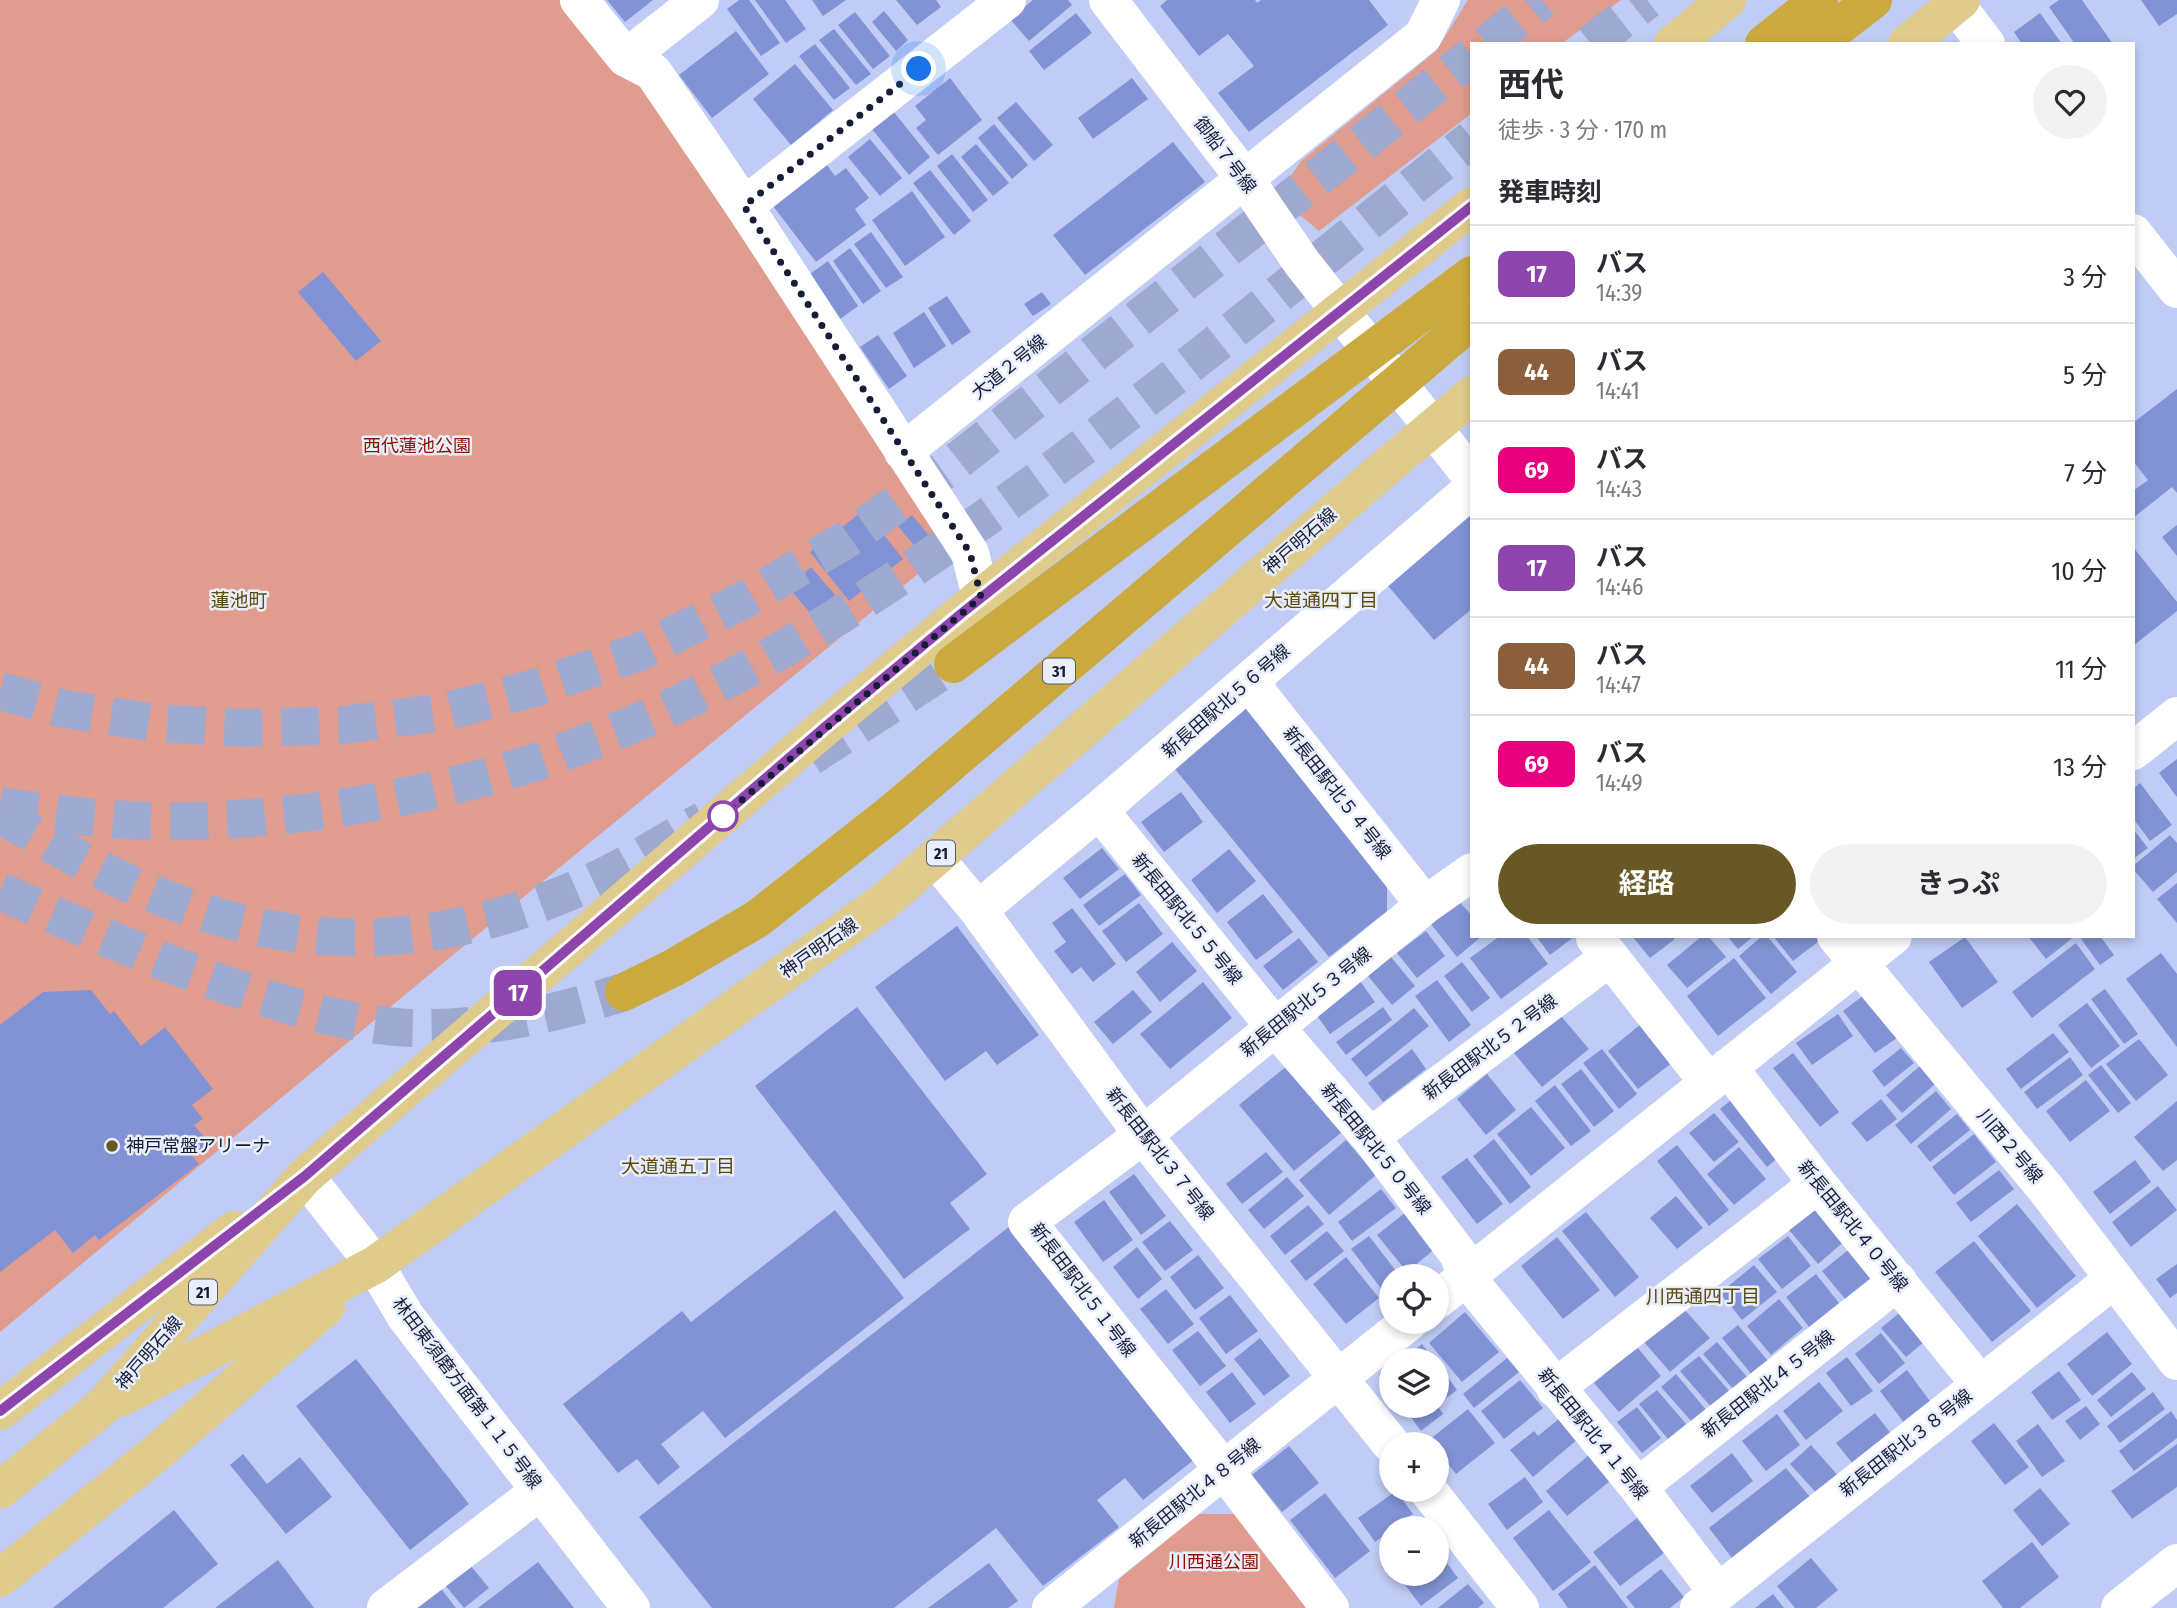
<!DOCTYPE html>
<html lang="ja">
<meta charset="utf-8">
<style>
body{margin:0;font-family:"Fira Sans Condensed","Noto Sans JP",sans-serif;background:#f2f2f3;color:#2b2b33;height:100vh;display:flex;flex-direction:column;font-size:26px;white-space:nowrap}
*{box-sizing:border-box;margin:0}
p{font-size:23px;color:#7c7c81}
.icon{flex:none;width:38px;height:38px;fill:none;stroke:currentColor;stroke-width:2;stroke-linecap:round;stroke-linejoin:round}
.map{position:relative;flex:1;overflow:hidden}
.panel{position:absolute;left:1470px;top:42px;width:665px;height:896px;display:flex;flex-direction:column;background:#fff;border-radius:0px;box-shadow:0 4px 10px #0003}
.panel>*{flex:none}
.badge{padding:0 14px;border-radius:10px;font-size:24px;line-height:46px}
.fabs{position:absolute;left:1379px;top:1264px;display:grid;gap:14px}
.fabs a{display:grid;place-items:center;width:70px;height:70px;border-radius:50%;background:#fff;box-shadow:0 4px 10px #0003;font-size:35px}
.you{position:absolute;width:35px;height:35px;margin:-18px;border:5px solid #fff;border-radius:50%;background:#1a73e8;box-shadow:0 0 0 10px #1a73e833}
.map>.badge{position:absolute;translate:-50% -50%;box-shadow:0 0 0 4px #fff}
h2{padding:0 28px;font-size:26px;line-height:63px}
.round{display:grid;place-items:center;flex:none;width:74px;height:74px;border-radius:37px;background:#f2f2f3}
.overview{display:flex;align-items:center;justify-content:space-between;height:119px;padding:0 28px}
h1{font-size:33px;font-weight:700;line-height:52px}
.cta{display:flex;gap:14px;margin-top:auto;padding:14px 28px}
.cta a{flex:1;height:80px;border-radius:42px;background:#675825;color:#fff;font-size:28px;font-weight:700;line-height:80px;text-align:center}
.cta a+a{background:#f2f2f3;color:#2b2b33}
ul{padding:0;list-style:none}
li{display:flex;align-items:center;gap:21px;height:98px;padding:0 28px;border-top:2px solid #e1e1e2}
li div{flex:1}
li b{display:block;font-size:26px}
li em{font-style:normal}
li .badge{min-width:77px;font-weight:700;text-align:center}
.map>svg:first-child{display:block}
</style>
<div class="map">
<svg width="2177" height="1608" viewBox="0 0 2177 1608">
<rect width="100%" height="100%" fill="#c0ccf5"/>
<!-- green -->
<path fill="#e09c8e" d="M0,0h599l348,550 -499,409 -448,373z
M1468,0h153l-60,44h-89v69l-153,118 -19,-16 -12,-35 13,-19 135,-110z
M1199,1514h38l73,94h-196l5,-29z"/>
<!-- building -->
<path fill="#8193d4" d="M607,0h46l-28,22z
M739,0h10l31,43 -19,13 -34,-47z
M755,0h30l21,29 -20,14z
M812,0h34l-23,16z
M896,0h40l5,7 -24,18z
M1033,0h35l4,5 -43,36 -19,-22z
M1167,0h88l2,3 4,-3h108l19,25 -139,107 -31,-39 36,-27 -26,-32 -29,22 -39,-50z
M2059,0h23l31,44h-38l-26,-37z
M2141,0h36v14l-18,12z
M884,11l24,29 -12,11 -24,-29z
M855,12l35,44 -17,13 -35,-44z
M1076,13l16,20 -48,37 -15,-19z
M2040,13l22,31h-40l-8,-12z
M834,29l37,45 -15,11 -37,-45z
M736,31l33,43 -57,44 -33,-43z
M815,44l35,44 -16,12 -35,-44z
M795,64l38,46 -42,35 -38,-46z
M950,78l32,42 -44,35 -22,-27 10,-8 -11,-14z
M1132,78l16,21 -55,40 -15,-21z
M1016,102l37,43 -19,16 -37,-43z
M889,106l41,51 -21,18 -42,-52z
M994,124l34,41 -16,14 -34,-41z
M870,139l32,39 -22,18 -32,-39z
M1173,142l32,40 -120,93 -32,-40z
M976,144l33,39 -16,13 -32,-39z
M952,154l36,46 -15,12 -36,-46z
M827,165l8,11 11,-8 23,30 -14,11 11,16 -50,37 -43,-56z
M930,170l41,51 -17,14 -41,-52z
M912,191l33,46 -40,29 -33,-46z
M871,232l32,45 -17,11 -32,-44z
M850,248l31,43 -18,13 -30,-43z
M828,261l30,45 -18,13 -30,-45z
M323,272l58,69 -25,20 -58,-69z
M1042,292l9,12 -18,12 -9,-12z
M947,296l24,36 -19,13 -24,-37z
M924,312l22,34 -32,22 -21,-35z
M878,335l29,41 -18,13 -29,-42z
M2177,389v104l-5,-6 -39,31v-27l15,-11 -15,-19v-38z
M864,510l39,49 -54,42 -39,-49z
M1468,512l4,4v93l-38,31 -50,-59z
M912,515l19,23 -14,11 -19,-23z
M2177,525v31l-15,-19z
M2133,547l44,55v9l-44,35z
M811,567l24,28 -23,20 -24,-28z
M1243,703l144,177v31l-58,46 -159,-194z
M2177,759v38l-18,-24z
M2140,783l32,42 -22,16 -17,-23v-29z
M1181,792l22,30 -39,30 -23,-30z
M2133,829l15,19 -15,11z
M2170,835l7,8v29l-24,20 -20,-23v-3z
M1102,848l17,21 -39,30 -17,-21z
M1229,849l27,32 -39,32 -26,-33z
M1125,874l16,21 -42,31 -16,-21z
M2177,883v40l-20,-24z
M1263,894l30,38 -37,28 -29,-38z
M1459,901l13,15v20h10l-25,21 -26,-33z
M1139,903l24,31 -37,28 -24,-31z
M1072,908l44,56 -23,18 -12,-15 -9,7 -18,-23 12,-9 -14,-19z
M957,926l82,109 -42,30 -11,-14 -41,30 -70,-94z
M1426,931l19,25 -28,22 -20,-25z
M1500,936h27l21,28 -47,35 -31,-41z
M1536,936h39l-25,19z
M1632,936h40l3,3 -25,19z
M1702,936h6l18,21 -39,31 -20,-23z
M1727,936h27l-16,13z
M1762,936h5l30,36 -26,22 -32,-38z
M1773,936h43l3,5 -26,20z
M2028,936h47l-29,23z
M2085,936h15l14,19 -14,10 -19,-26z
M1965,937l33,45 -36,26 -33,-46z
M1299,938l19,24 -35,28 -20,-24z
M1172,942l25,29 -37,31 -24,-30z
M2076,943l19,26 -63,49 -20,-26z
M2161,953l16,21v73l-51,-68z
M1391,957l24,29 -23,19 -24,-29z
M1734,958l32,40 -48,38 -31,-40z
M1462,962l28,36 -18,14 -28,-36z
M1358,978l17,24 -45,32 -17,-24z
M1437,980l34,45 -22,17 -34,-46z
M1203,982l29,36 -62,51 -30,-35z
M2105,989l33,45 -14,10 -33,-45z
M91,990l19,24 4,-3 27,35 24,-19 48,62 -21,16 11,14 -9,6 15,18 -17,13 7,8 -100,76 -4,-5 -22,18 -18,-23 -55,42v-247l43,-33z
M1133,990l19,22 -39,32 -19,-22z
M1864,995l33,43 -22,15 -32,-42z
M2087,1003l33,43 -29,22 -33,-43z
M857,1007l130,167 -37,29 20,26 -66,50 -149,-193z
M1383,1007l9,13 -46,35 -10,-13z
M1414,1008l15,18 -63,51 -15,-18z
M1838,1014l15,22 -41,29 -16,-22z
M1561,1016l28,33 -47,38 -28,-34z
M1646,1020l31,39 -39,30 -30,-38z
M2053,1033l16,19 -48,37 -15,-20z
M2139,1039l29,36 -32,26 -30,-37z
M1901,1048l13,15 -30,24 -12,-16z
M1412,1049l14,20 -43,33 -15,-19z
M1602,1049l35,45 -18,15 -36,-46z
M1793,1053l46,59 -19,15 -47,-59z
M2070,1057l13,18 -46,34 -13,-17z
M1288,1065l54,67 -48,39 -55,-66z
M2101,1065l30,38 -13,10 -30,-38z
M1920,1066l15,18 -33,29 -16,-18z
M1581,1069l33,42 -20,16 -33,-43z
M1487,1074l29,36 -30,25 -29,-36z
M2086,1080l24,31 -40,31 -24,-31z
M1555,1085l36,46 -20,15 -36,-45z
M1936,1091l15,18 -40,35 -16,-19z
M1740,1093l47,57 -20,17 -47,-58z
M1881,1099l16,20 -30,23 -16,-19z
M2177,1101v59l-14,11 -29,-34z
M1531,1107l34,41 -34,28 -34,-42z
M1714,1113l25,29 -25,20 -25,-29z
M1957,1114l13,16 -40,32 -13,-16z
M1974,1134l22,28 -42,33 -22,-28z
M1494,1139l37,48 -21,17 -37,-48z
M1346,1140l30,35 -47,40 -30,-35z
M1677,1145l52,65 -20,16 -52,-65z
M1739,1147l27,32 -32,26 -27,-31z
M1266,1152l17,20 -41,32 -16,-20z
M1467,1158l36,46 -26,20 -36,-47z
M2135,1160l16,22 -41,32 -17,-22z
M1999,1170l15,19 -43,33 -15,-19z
M1134,1174l32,42 -25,19 -32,-43z
M1287,1177l17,19 -40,33 -16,-19z
M2158,1186l19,24 -46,37 -19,-25z
M1381,1189l15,19 -44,33 -14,-19z
M1676,1196l27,32 -26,21 -27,-31z
M1104,1200l29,40 -30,22 -29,-40z
M2017,1204l59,72 -39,32 -59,-72z
M1308,1205l16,19 -39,31 -15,-19z
M1817,1206l29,34 -28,24 -29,-34z
M835,1210l69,88 -179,140 -22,-27 -42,33 19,23 -22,18 -21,-26 -19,14 -55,-69 119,-93 9,11z
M1406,1212l30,36 -29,24 -30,-37z
M1586,1212l53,65 -24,20 -53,-66z
M1170,1221l23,29 -28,21 -23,-29z
M1010,1226l185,233 -52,41 -18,-22 -28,22 22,27 -76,59 -47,-58 -102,80h-182l-73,-91z
M1327,1231l17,20 -38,30 -16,-20z
M1369,1236l31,40h-9v9l-8,6 -32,-42z
M1788,1236l23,30 -29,23 -24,-30z
M1557,1237l43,53 -37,29 -42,-53z
M1974,1241l57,70 -39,31 -57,-70z
M1137,1247l25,32 -24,20 -25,-32z
M1852,1247l23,28 -30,24 -23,-28z
M1198,1255l26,33 -29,22 -25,-33z
M1346,1257l33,41 -33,26 -33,-40z
M2177,1264v29l-7,5 -14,-19z
M1754,1265l23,27 -35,28 -22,-27z
M1816,1274l23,29 -30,24 -23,-30z
M1166,1289l28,35 -26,20 -28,-35z
M1230,1295l28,36 -32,23 -27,-36z
M1779,1299l24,29 -32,27 -24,-29z
M1905,1308l25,29 -24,20 -25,-29z
M1684,1309l26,29 -40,34 -26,-30z
M1465,1312l34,40 -37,30 -33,-39z
M1738,1325l30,36 -16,14 -30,-37z
M1198,1331l28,35 -26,20 -28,-36z
M2107,1332l25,32 -40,32 -25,-32z
M1881,1333l24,30 -26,21 -24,-30z
M1260,1338l30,38 -26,20 -30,-37z
M1717,1342l31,36 -14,12 -31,-36z
M1422,1344l12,16h-26l-2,-3z
M1637,1347l24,29 -42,36 -25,-29z
M1699,1356l31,36 -18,16 -32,-37z
M1847,1357l26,34 -22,15 -25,-33z
M1507,1358l12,14 -45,36 -11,-14z
M356,1359l113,145 -59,46 -114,-144z
M1437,1363l20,27 -16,12 -4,-6z
M1391,1365v26l-12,-17z
M1907,1370l25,34 -27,20 -25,-33z
M2059,1371l22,29 -29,20 -21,-28z
M1232,1372l24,32 -26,19 -24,-31z
M2132,1372l14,17 -35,28 -14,-17z
M1676,1374l31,37 -14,12 -32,-36z
M1520,1380l23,28 -39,31 -23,-28z
M1819,1382l24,29 -37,29 -23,-29z
M1657,1390l29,34 -18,15 -29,-35z
M2153,1392l12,17 -45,34 -13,-17z
M1402,1405h35l6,9 -22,17z
M2086,1406l14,18 -20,16 -15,-19z
M1637,1407l24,31 -19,15 -25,-31z
M1468,1409l27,34 -39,31 -19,-24v-6h-5l-3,-4z
M2171,1411l6,9v18l-43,33 -15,-20z
M1875,1413l17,22 -38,30 -18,-22z
M1777,1414l23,31 -34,26 -24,-30z
M1560,1418l18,21 -45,38 -23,-27 24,-19 4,5z
M1994,1423l35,44 -24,18 -34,-44z
M2038,1424l27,37 -23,16 -26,-36z
M2177,1444v43l-45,32 -21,-28z
M1811,1445l30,34 -20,19 -31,-34z
M1289,1446l30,37 -37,29 -30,-37z
M1732,1453l21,28 -41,32 -22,-27z
M243,1454l24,30 33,-27 32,40 -46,37 -56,-69z
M1589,1455l21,26 -43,35 -21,-25z
M1786,1468l24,29 -78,61 -23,-30z
M1525,1477l18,25 -36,28 -19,-26z
M2040,1488l30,36 -28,22 -29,-36z
M1396,1491l17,23 -22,14v2l-16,12 -17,-24z
M1325,1493l45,58 -35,27 -45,-58z
M174,1510l44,54 -55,44h-110z
M1549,1510l42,52 -38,29 -40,-53z
M1637,1518l27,35 -44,33 -27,-34z
M1391,1541v26l-12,-16z
M2032,1542l27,35 -39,31h-17l-21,-27z
M1437,1550l21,28 -37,28 -25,-33h41z
M1811,1558l27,32 -22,18h-21l-18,-22z
M465,1559l24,29 -25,20 -24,-29z
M278,1560l36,48h-99z
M538,1562l36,46h-96z
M989,1563l29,38 -10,7h-80z
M1595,1565l33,43h-60l-10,-14z
M1661,1569l23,28 -14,11h-35l-9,-11z
M1468,1584l16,19 -6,5h-40z
M439,1586l17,22h-46z
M1773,1594l11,14h-29z"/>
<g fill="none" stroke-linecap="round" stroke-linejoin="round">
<!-- highway-tunnel -->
<path stroke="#9ea9cf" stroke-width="38" stroke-dasharray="38 19" stroke-linecap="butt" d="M1487,44l55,-44
M1591,44l56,-44
M0,691l65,18 89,14 92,5 97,-3 101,-13 97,-26 98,-34 103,-51 102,-60 112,-79 516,-406
M810,757l143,-93
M0,806c49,7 100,14 151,15 125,2 252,-18 372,-55 22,-6 43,-15 63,-23 122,-46 225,-107 333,-179 193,-130 371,-281 553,-425
M0,815c36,20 71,41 107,58 164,80 308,87 476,13 42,-18 81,-44 121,-66
M0,891c88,39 174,78 266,107 46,15 96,28 145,30 74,2 143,-14 213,-36"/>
<!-- minor -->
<path stroke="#fff" stroke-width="38" d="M579,0l47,58 27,14 91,134 226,347 11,44
M1108,0l137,179 57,84 170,214
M1956,5l30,39
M626,58l74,-58
M744,206l263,-206
M2133,233l44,56
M903,452l520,-416 18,-36
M1249,682l176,223
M2133,751l44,-35
M1099,810l176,217 95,110 89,118 7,22 172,210 80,106
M935,858l43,52 165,225 248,309
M978,910l121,-100 373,-321
M1836,936l210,253 131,172
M1595,938l114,145
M1728,1067l90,117 162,200
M1370,1137l240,-180
M305,1176l70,89 31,52 225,291
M1437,1300l456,-364
M1555,1388l263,-204
M1638,1487l260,-206
M1427,1489l93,119
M386,1608l154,-117
M1051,1608l359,-287
M1330,1608l-106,-138 -197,-248 116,-87 282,-230 47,-33
M1699,1608l415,-329
M2120,1608l57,-45"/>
<!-- major -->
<path stroke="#dfcb8b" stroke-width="38" d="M1673,44l54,-44
M1907,44l54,-44
M120,1398l255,-133 511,-365 499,-432 87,-73
M0,1411l234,-181
M0,1490l101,-82 204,-232 520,-449 156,-130 491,-391
M0,1578l159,-127 167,-144"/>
<!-- highway -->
<path stroke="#caa93e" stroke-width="38" d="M1764,44l55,-44
M1816,44l57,-44
M953,664l519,-389
M624,992l49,-24 84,-49 136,-107 579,-492"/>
</g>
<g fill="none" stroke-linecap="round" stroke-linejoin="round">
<!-- line casing -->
<g stroke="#fff" stroke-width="16">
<path id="line" d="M0,1411l305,-235 520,-449 137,-114 510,-407"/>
</g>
<!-- line -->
<use href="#line" stroke="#8e44ad" stroke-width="10"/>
<!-- walk -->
<path stroke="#161d36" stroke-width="7" stroke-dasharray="0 12.6" d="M723,816l258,-219 -11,-44 -226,-347 175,-137"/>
</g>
<!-- markers -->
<circle fill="#fff" stroke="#8e44ad" stroke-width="3.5" cx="723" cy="816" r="14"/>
<circle fill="#675825" stroke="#e9eefc" stroke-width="2.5" cx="112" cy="1146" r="7"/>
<g text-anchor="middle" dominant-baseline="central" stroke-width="5" stroke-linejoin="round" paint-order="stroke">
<!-- shield labels -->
<g fill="#e9eefc" stroke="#555c71" stroke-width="2">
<rect x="1043" y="658.5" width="32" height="25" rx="5"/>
<rect x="927" y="840.5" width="28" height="25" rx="5"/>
<rect x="189" y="1279.5" width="28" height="25" rx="5"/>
</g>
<g font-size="16" font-weight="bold" fill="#161d36">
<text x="1059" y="671">31</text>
<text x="941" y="853">21</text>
<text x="203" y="1292">21</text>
</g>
<!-- street labels -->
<g font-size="18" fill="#161d36" stroke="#e9eefc">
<text transform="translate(1225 155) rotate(53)">御船７号線</text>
<text transform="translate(1009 367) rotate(-39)">大道２号線</text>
<text transform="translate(1300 541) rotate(-41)">神戸明石線</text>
<text transform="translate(1226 701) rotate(-41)">新長田駅北５６号線</text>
<text transform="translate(1337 793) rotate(52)">新長田駅北５４号線</text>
<text transform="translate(1187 919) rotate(51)">新長田駅北５５号線</text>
<text transform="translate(819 948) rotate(-35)">神戸明石線</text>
<text transform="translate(1306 1002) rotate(-39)">新長田駅北５３号線</text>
<text transform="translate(1490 1047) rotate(-37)">新長田駅北５２号線</text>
<text transform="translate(2010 1146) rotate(50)">川西２号線</text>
<text transform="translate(1376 1149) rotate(51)">新長田駅北５０号線</text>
<text transform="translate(1160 1154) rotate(52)">新長田駅北３７号線</text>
<text transform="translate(1853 1226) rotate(51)">新長田駅北４０号線</text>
<text transform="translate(1083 1290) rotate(53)">新長田駅北５１号線</text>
<text transform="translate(149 1353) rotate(-49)">神戸明石線</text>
<text transform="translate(1768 1384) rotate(-38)">新長田駅北４５号線</text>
<text transform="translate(467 1393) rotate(53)">林田東須磨方面第１１５号線</text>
<text transform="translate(1593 1434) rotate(51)">新長田駅北４１号線</text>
<text transform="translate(1906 1443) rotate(-38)">新長田駅北３８号線</text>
<text transform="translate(1195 1493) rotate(-39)">新長田駅北４８号線</text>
</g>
<!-- park labels -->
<g font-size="18" fill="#8f1200" stroke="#e9eefc">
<text x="417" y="446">西代蓮池公園</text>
<text x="1214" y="1562">川西通公園</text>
</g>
<!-- poi labels -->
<g font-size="18" fill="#161d36" stroke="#e9eefc" text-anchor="start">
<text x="126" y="1146">神戸常盤アリーナ</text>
</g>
<!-- neighbourhood labels -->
<g font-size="19" fill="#5e4c0e" stroke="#e9eefc">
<text x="239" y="600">蓮池町</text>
<text x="1321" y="600">大道通四丁目</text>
<text x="678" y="1166">大道通五丁目</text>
<text x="1703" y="1296">川西通四丁目</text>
</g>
</g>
</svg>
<div class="fabs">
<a><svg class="icon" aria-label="locate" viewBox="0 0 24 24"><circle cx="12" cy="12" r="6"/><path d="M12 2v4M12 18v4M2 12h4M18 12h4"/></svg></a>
<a><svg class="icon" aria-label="layers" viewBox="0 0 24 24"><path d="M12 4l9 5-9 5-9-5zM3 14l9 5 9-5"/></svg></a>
<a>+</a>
<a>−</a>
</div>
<div class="you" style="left:919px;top:69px"></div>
<b class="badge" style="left:518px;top:993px;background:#8e44ad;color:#fff">17</b>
<section class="panel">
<div class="overview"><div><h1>西代</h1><p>徒歩 · 3 分 · 170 m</p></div><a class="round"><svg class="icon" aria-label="heart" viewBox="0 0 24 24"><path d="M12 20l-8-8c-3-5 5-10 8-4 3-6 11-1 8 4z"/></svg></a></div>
<h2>発車時刻</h2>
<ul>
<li><span class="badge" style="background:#8e44ad;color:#fff">17</span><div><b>バス</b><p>14:39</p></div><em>3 分</em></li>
<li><span class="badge" style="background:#8b5e3c;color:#fff">44</span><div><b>バス</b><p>14:41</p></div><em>5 分</em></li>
<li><span class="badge" style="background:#e6007e;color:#fff">69</span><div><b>バス</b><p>14:43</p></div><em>7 分</em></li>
<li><span class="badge" style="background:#8e44ad;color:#fff">17</span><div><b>バス</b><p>14:46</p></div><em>10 分</em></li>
<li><span class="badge" style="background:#8b5e3c;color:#fff">44</span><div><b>バス</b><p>14:47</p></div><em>11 分</em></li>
<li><span class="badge" style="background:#e6007e;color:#fff">69</span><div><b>バス</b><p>14:49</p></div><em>13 分</em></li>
</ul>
<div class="cta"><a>経路</a><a>きっぷ</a></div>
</section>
</div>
